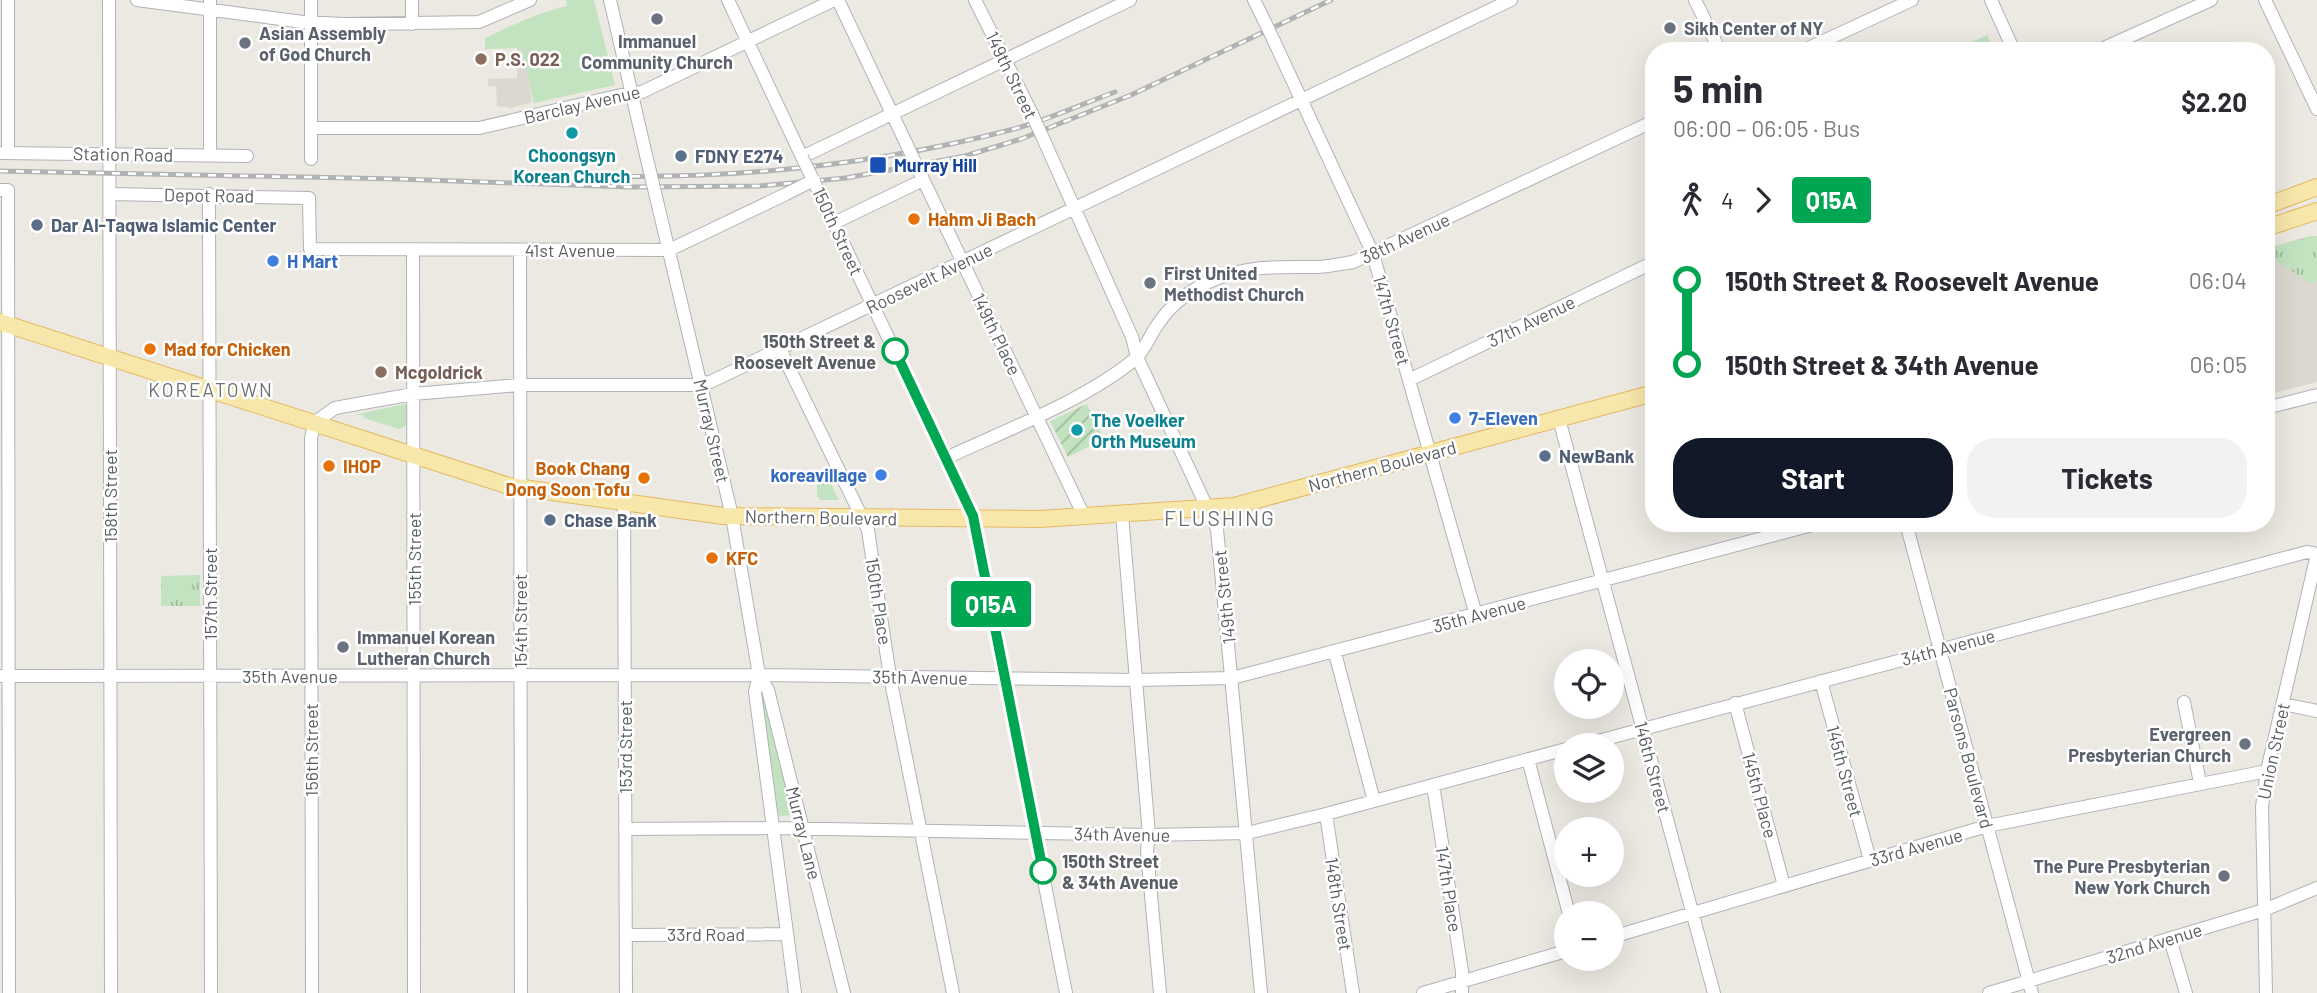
<!DOCTYPE html>
<meta charset="utf-8">
<style>
body{margin:0;font-family:Barlow,sans-serif;background:#f2f2f3;color:#2b2b33;height:100vh;display:flex;flex-direction:column;font-size:26px;white-space:nowrap}
*{box-sizing:border-box;margin:0}
p{font-size:23px;color:#7c7c81}
.icon{flex:none;width:38px;height:38px;fill:none;stroke:currentColor;stroke-width:2;stroke-linecap:round;stroke-linejoin:round}
.map{position:relative;flex:1;overflow:hidden}
.panel{position:absolute;left:1645px;top:42px;width:630px;height:490px;display:flex;flex-direction:column;background:#fff;border-radius:28px;box-shadow:0 7px 28px #0002}
.panel>*{flex:none}
.badge{padding:0 14px;border-radius:5px;font-size:24px;line-height:46px}
.fabs{position:absolute;left:1554px;top:649px;display:grid;gap:14px}
.fabs a{display:grid;place-items:center;width:70px;height:70px;border-radius:50%;background:#fff;box-shadow:0 7px 28px #0002;font-size:35px}
.map>.badge{position:absolute;translate:-50% -50%;box-shadow:0 0 0 4px #fff}
.legs{display:flex;align-items:center;gap:10px;height:77px;padding:0 28px;font-size:23px}
.legs p{margin-inline-start:auto}
.overview{display:flex;align-items:center;justify-content:space-between;height:119px;padding:0 28px}
h1{font-size:38px;font-weight:700;line-height:52px}
.action{display:flex;gap:14px;margin-top:auto;padding:14px 28px}
.action a{flex:1;height:80px;border-radius:28px;background:#111827;color:#fff;font-size:28px;font-weight:700;line-height:80px;text-align:center}
.action a+a{background:#f2f2f3;color:#2b2b33}
ul{padding:0 28px;list-style:none}
li{display:flex;align-items:center;gap:24px;height:84px;font-size:26px}
li i{display:grid;place-items:center;width:10px;height:100%;margin:0 9px;background:currentColor}
li i::after{content:'';width:18px;height:18px;margin:-9px;border:5px solid;border-radius:50%;background:#fff}
li p{margin-inline-start:auto}
li:first-child i{background:linear-gradient(#0000 50%,currentColor 0)}
li:last-child i{background:linear-gradient(currentColor 50%,#0000 0)}
.map>svg:first-child{display:block}
</style>
<div class="map">
<svg width="2317" height="993" viewBox="0 0 2317 993">
<defs>
<pattern id="grass-tufts" width="24" height="20" patternUnits="userSpaceOnUse" patternTransform="scale(1.75)"><rect width="24" height="20" fill="#c2e2c0"/><path d="M3 7l-1-3M5 7V3M7 7l1-3M15 17l-1-3M17 17v-4M19 17l1-3" fill="none" stroke="#a1ba9f"/></pattern>
<pattern id="garden-furrows" width="10" height="10" patternUnits="userSpaceOnUse" patternTransform="scale(1.75)"><rect width="10" height="10" fill="#c2e2c0"/><path d="M-1 1l2-2M0 10L10 0M9 11l2-2" fill="none" stroke="#a1ba9f"/></pattern>
</defs>
<rect width="100%" height="100%" fill="#ece9e2"/>
<!-- education -->
<path fill="#dcd8d0" d="M517,48l5,3 3,4 7,47 -21,6 -14,-2 -1,-19 -8,-1v-7l29,-1z
M2311,236h6v146l-51,13v-147z"/>
<!-- grass -->
<path fill="url(#grass-tufts)" d="M2311,236h6v44l-6,4 -34,-23 -5,-14z
M823,476h4l12,24h-19l-1,-3h-2v-15l5,1z
M200,575v31h-39v-30z"/>
<!-- park -->
<path fill="#c2e2c0" d="M566,0h28l21,85 -81,18 -12,-52 -5,-3 -32,1v-11c29,-14 53,-25 82,-32z
M1987,35l7,16h-41z
M405,404l3,3v18l-9,4 -35,-11 -1,-3h-9z
M764,690l30,125 -14,1 -3,-3 -16,-120z"/>
<!-- garden -->
<path fill="url(#garden-furrows)" d="M1087,404l17,35 -36,18 -18,-36z"/>
<g fill="none" stroke-linecap="round" stroke-linejoin="round">
<!-- minor casing -->
<g stroke="#b0b3b6" stroke-width="14">
<path id="minor" d="M8,0v153
M109,0l2,993
M137,0l166,22 41,2 135,-2 51,-22
M311,0v159
M412,0v24
M610,0l36,155
M728,0l74,157 328,-157
M838,0l68,143
M975,0l56,112
M1254,0l8,16
M1695,0l25,51
M1991,0l23,51
M2265,0l52,109
M1274,41l99,213 103,361
M1802,51l110,-51
M2097,51l114,-51
M311,128h168l142,-33 21,-3 192,-92
M1042,136l90,201 5,20 80,172 44,464
M0,153l247,3
M210,156v-156
M921,175l163,341
M0,190h8l1,803
M110,194l199,4 1,51 359,1 117,-56
M209,194l2,799
M657,201l75,315 27,159 -4,17 40,301
M826,207l147,309 93,477
M834,223l89,-43
M413,250l1,743
M520,250l1,743
M780,349l88,181 22,147 63,316
M1409,380l245,-118
M2266,408l51,-13
M1559,419l155,574
M946,458c60,-28 138,-57 189,-99 10,-9 15,-24 23,-35 14,-21 35,-36 58,-45 34,-14 65,-12 100,-12 12,0 25,-3 37,-5l301,-141
M624,501l2,492
M1122,514l27,321 -2,16 13,142
M1906,523l126,470
M1335,653l39,148
M759,675l9,15 76,303
M0,676l759,-1 379,5 94,-2 588,-155
M1821,681l49,179
M2184,702l16,81
M1735,703l49,183
M2283,704l34,7
M1579,746l728,-194 10,2
M1528,759l41,155
M1433,785l29,186v22
M1326,814l27,179
M625,829l148,-1 376,7 98,-2 79,-19 240,-65
M626,935l161,-1
M1612,937l375,-111 280,-55
M2170,939l16,54
M312,993l-1,-554 3,-16 21,-15 78,-14 106,-9h170l21,-3 801,-382
M1423,993l143,-42
M1989,993l275,-83 53,-22
M2266,993l-4,-186 5,-36 50,-217"/>
</g>
<!-- major casing -->
<g stroke="#e5b962" stroke-width="18">
<path id="major" d="M2266,206l51,-19
M2266,228l51,-17
M0,322l509,164 214,30 317,3 194,-13 420,-113"/>
</g>
<!-- minor -->
<use href="#minor" stroke="#fff" stroke-width="12"/>
<!-- major -->
<use href="#major" stroke="#f8e7ab" stroke-width="16"/>
<!-- rail casing -->
<g stroke="#b1b2b2" stroke-width="5">
<path id="rail" d="M0,171l398,8 231,8 130,-1 87,-8 119,-22 56,-17 110,-44 200,-95
M600,176c138,3 280,-12 414,-47 34,-9 68,-25 101,-37"/>
</g>
<!-- rail -->
<use href="#rail" stroke="#fff" stroke-width="2.5" stroke-dasharray="8" stroke-linecap="butt"/>
<!-- minor-bridge casing -->
<g stroke="#b0b3b6" stroke-width="14" stroke-linecap="butt">
<path id="minor-bridge" d="M1262,16l12,25
M1031,112l11,24
M906,143l15,32
M646,155l11,46
M802,157l24,50
M786,194l28,-14"/>
</g>
<!-- minor-bridge -->
<use href="#minor-bridge" stroke="#fff" stroke-width="12"/>
</g>
<g fill="none" stroke-linecap="round" stroke-linejoin="round">
<!-- line-1 casing -->
<g stroke="#fff" stroke-width="16">
<path id="line-1" d="M895,351l78,165 70,355"/>
</g>
<!-- line-1 -->
<use href="#line-1" stroke="#00a651" stroke-width="10"/>
</g>
<!-- markers -->
<g fill="#6b7280" stroke="#fff" stroke-width="2.5">
<circle cx="657" cy="19" r="7"/>
<circle cx="1670" cy="28" r="7"/>
<circle cx="245" cy="43" r="7"/>
<circle cx="1150" cy="283" r="7"/>
<circle cx="343" cy="647" r="7"/>
<circle cx="2245" cy="744" r="7"/>
<circle cx="2224" cy="876" r="7"/>
</g>
<g fill="#8d6e63" stroke="#fff" stroke-width="2.5">
<circle cx="481" cy="59" r="7"/>
<circle cx="381" cy="372" r="7"/>
</g>
<g fill="#0f9aa8" stroke="#fff" stroke-width="2.5">
<circle cx="572" cy="133" r="7"/>
<circle cx="1077" cy="430" r="7"/>
</g>
<g fill="#5c6f8a" stroke="#fff" stroke-width="2.5">
<circle cx="681" cy="156" r="7"/>
<circle cx="37" cy="225" r="7"/>
<circle cx="1545" cy="456" r="7"/>
<circle cx="550" cy="520" r="7"/>
</g>
<rect fill="#1a4fb4" stroke="#fff" stroke-width="2.5" x="869" y="156" width="18" height="18" rx="3.5"/>
<g fill="#e8710a" stroke="#fff" stroke-width="2.5">
<circle cx="914" cy="219" r="7"/>
<circle cx="150" cy="349" r="7"/>
<circle cx="329" cy="466" r="7"/>
<circle cx="644" cy="478" r="7"/>
<circle cx="712" cy="558" r="7"/>
</g>
<g fill="#3f7fe0" stroke="#fff" stroke-width="2.5">
<circle cx="273" cy="261" r="7"/>
<circle cx="1455" cy="418" r="7"/>
<circle cx="881" cy="475" r="7"/>
</g>
<g fill="#fff" stroke="#00a651" stroke-width="3.5">
<circle cx="895" cy="351" r="12"/>
<circle cx="1043" cy="871" r="12"/>
</g>
<g text-anchor="middle" dominant-baseline="central" stroke-width="5" stroke-linejoin="round" paint-order="stroke">
<!-- worship labels -->
<g font-size="18" font-weight="bold" fill="#5b616d" stroke="#fff" text-anchor="start">
<text x="1684" y="28">Sikh Center of NY</text>
<text x="259" y="33">Asian Assembly<tspan x="259" dy="21">of God Church</tspan></text>
<text x="657" y="41" text-anchor="middle">Immanuel<tspan x="657" dy="21">Community Church</tspan></text>
<text x="1164" y="273">First United<tspan x="1164" dy="21">Methodist Church</tspan></text>
<text x="357" y="637">Immanuel Korean<tspan x="357" dy="21">Lutheran Church</tspan></text>
<text x="2231" y="734" text-anchor="end">Evergreen<tspan x="2231" dy="21">Presbyterian Church</tspan></text>
<text x="2210" y="866" text-anchor="end">The Pure Presbyterian<tspan x="2210" dy="21">New York Church</tspan></text>
</g>
<!-- education labels -->
<g font-size="18" font-weight="bold" fill="#785e54" stroke="#fff" text-anchor="start">
<text x="495" y="59">P.S. 022</text>
<text x="395" y="372">Mcgoldrick</text>
</g>
<!-- street labels -->
<g font-size="18" fill="#5a5e62" stroke="#fff">
<text transform="translate(1012 75) rotate(64)">149th Street</text>
<text transform="translate(582 104) rotate(-13)">Barclay Avenue</text>
<text transform="translate(123 154) rotate(1)">Station Road</text>
<text transform="translate(209 195) rotate(1)">Depot Road</text>
<text transform="translate(838 231) rotate(65)">150th Street</text>
<text transform="translate(1405 238) rotate(-25)">38th Avenue</text>
<text x="570" y="250">41st Avenue</text>
<text transform="translate(929 278) rotate(-26)">Roosevelt Avenue</text>
<text transform="translate(1392 320) rotate(74)">147th Street</text>
<text transform="translate(1531 321) rotate(-26)">37th Avenue</text>
<text transform="translate(997 334) rotate(64)">149th Place</text>
<text transform="translate(712 431) rotate(77)">Murray Street</text>
<text transform="translate(1382 466) rotate(-15)">Northern Boulevard</text>
<text transform="translate(110 496) rotate(-90)">158th Street</text>
<text transform="translate(821 517) rotate(1)">Northern Boulevard</text>
<text transform="translate(414 559) rotate(-90)">155th Street</text>
<text transform="translate(210 594) rotate(-90)">157th Street</text>
<text transform="translate(1224 597) rotate(-96)">149th Street</text>
<text transform="translate(879 601) rotate(81)">150th Place</text>
<text transform="translate(1479 614) rotate(-15)">35th Avenue</text>
<text transform="translate(520 621) rotate(-90)">154th Street</text>
<text transform="translate(1948 647) rotate(-15)">34th Avenue</text>
<text x="290" y="676">35th Avenue</text>
<text transform="translate(920 677) rotate(1)">35th Avenue</text>
<text transform="translate(625 747) rotate(-90)">153rd Street</text>
<text transform="translate(311 750) rotate(-90)">156th Street</text>
<text transform="translate(2273 751) rotate(-78)">Union Street</text>
<text transform="translate(1969 758) rotate(75)">Parsons Boulevard</text>
<text transform="translate(1653 767) rotate(75)">146th Street</text>
<text transform="translate(1845 771) rotate(75)">145th Street</text>
<text transform="translate(1760 795) rotate(75)">145th Place</text>
<text transform="translate(804 833) rotate(76)">Murray Lane</text>
<text transform="translate(1122 834) rotate(1)">34th Avenue</text>
<text transform="translate(1916 847) rotate(-16)">33rd Avenue</text>
<text transform="translate(1449 889) rotate(81)">147th Place</text>
<text transform="translate(1339 904) rotate(81)">148th Street</text>
<text x="706" y="934">33rd Road</text>
<text transform="translate(2154 943) rotate(-17)">32nd Avenue</text>
</g>
<!-- culture labels -->
<g font-size="18" font-weight="bold" fill="#0d838f" stroke="#fff">
<text x="572" y="155">Choongsyn<tspan x="572" dy="21">Korean Church</tspan></text>
<text x="1091" y="420" text-anchor="start">The Voelker<tspan x="1091" dy="21">Orth Museum</tspan></text>
</g>
<!-- service labels -->
<g font-size="18" font-weight="bold" fill="#4e5e75" stroke="#fff" text-anchor="start">
<text x="695" y="156">FDNY E274</text>
<text x="51" y="225">Dar Al-Taqwa Islamic Center</text>
<text x="1559" y="456">NewBank</text>
<text x="564" y="520">Chase Bank</text>
</g>
<!-- transit labels -->
<g font-size="18" font-weight="bold" fill="#164399" stroke="#fff" text-anchor="start">
<text x="894" y="165">Murray Hill</text>
</g>
<!-- food labels -->
<g font-size="18" font-weight="bold" fill="#c56008" stroke="#fff" text-anchor="start">
<text x="928" y="219">Hahm Ji Bach</text>
<text x="164" y="349">Mad for Chicken</text>
<text x="343" y="466">IHOP</text>
<text x="630" y="468" text-anchor="end">Book Chang<tspan x="630" dy="21">Dong Soon Tofu</tspan></text>
<text x="726" y="558">KFC</text>
</g>
<!-- shop labels -->
<g font-size="18" font-weight="bold" fill="#366cbe" stroke="#fff" text-anchor="start">
<text x="287" y="261">H Mart</text>
<text x="1469" y="418">7-Eleven</text>
<text x="867" y="475" text-anchor="end">koreavillage</text>
</g>
<!-- stop labels -->
<g font-size="18" font-weight="bold" fill="#5a5e62" stroke="#fff" text-anchor="end">
<text x="876" y="341">150th Street &amp;<tspan x="876" dy="21">Roosevelt Avenue</tspan></text>
<text x="1062" y="861" text-anchor="start">150th Street<tspan x="1062" dy="21">&amp; 34th Avenue</tspan></text>
</g>
<!-- neighbourhood labels -->
<g font-size="19" letter-spacing="2" fill="#6b7074" stroke="#fff">
<text x="211" y="389">KOREATOWN</text>
</g>
<!-- quarter labels -->
<g font-size="21" letter-spacing="2" fill="#6b7074" stroke="#fff">
<text x="1220" y="517">FLUSHING</text>
</g>
</g>
</svg>
<div class="fabs">
<a><svg class="icon" aria-label="locate" viewBox="0 0 24 24"><circle cx="12" cy="12" r="6"/><path d="M12 2v4M12 18v4M2 12h4M18 12h4"/></svg></a>
<a><svg class="icon" aria-label="layers" viewBox="0 0 24 24"><path d="M12 4l9 5-9 5-9-5zM3 14l9 5 9-5"/></svg></a>
<a>+</a>
<a>−</a>
</div>
<b class="badge" style="left:991px;top:604px;background:#00a651;color:#fff">Q15A</b>
<section class="panel">
<div class="overview"><div><h1>5 min</h1><p>06:00 – 06:05 · Bus</p></div><b>$2.20</b></div>
<div class="legs"><svg class="icon" aria-label="walk" viewBox="0 0 24 24"><circle cx="13" cy="4" r="2"/><path d="M13 8l-2 6 4 7M11 14l-3 7M7 12l3-4h3l4 4"/></svg>4<svg class="icon" aria-label="forward" viewBox="0 0 24 24"><path d="M9 5l7 7-7 7"/></svg><b class="badge" style="background:#00a651;color:#fff">Q15A</b></div>
<ul>
<li><i style="color:#00a651"></i><b>150th Street &amp; Roosevelt Avenue</b><p>06:04</p></li>
<li><i style="color:#00a651"></i><b>150th Street &amp; 34th Avenue</b><p>06:05</p></li>
</ul>
<div class="action"><a>Start</a><a>Tickets</a></div>
</section>
</div>
